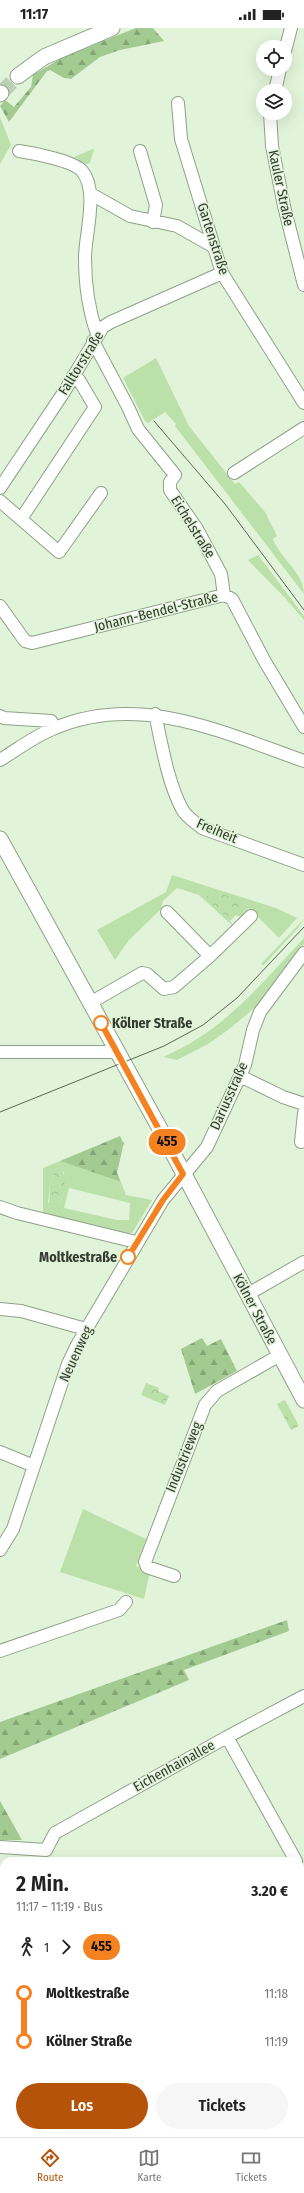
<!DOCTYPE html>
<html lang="de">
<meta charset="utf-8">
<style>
body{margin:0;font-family:"Fira Sans Condensed",sans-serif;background:#f6f6f6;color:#222;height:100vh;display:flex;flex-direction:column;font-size:15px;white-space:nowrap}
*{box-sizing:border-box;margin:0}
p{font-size:13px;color:#767676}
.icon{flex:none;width:22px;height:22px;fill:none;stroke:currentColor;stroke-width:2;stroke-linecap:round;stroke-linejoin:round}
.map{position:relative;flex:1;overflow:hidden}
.sheet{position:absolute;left:0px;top:1829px;width:304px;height:280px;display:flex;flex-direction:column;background:#fff;border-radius:12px 12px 0 0;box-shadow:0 4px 16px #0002}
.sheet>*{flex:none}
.badge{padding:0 8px;border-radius:13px;font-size:14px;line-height:26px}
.tools{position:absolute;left:256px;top:12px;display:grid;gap:8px}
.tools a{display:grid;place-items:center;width:36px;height:36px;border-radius:50%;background:#fff;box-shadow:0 4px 16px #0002;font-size:20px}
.map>.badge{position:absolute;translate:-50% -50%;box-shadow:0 0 0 2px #fff}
.legs{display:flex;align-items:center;gap:6px;height:44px;padding:0 16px;font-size:13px}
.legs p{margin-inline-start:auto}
.head{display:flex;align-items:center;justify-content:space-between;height:68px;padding:0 16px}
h1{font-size:22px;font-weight:600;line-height:30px}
.cta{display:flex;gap:8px;margin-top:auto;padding:8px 16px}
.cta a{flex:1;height:46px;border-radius:24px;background:#b45309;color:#fff;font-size:16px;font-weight:600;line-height:46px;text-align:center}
.cta a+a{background:#f6f6f6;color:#222}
ul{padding:0 16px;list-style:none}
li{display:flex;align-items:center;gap:14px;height:48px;font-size:15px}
li i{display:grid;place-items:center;width:6px;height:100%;margin:0 5px;background:currentColor}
li i::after{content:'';width:10px;height:10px;margin:-5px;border:3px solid;border-radius:50%;background:#fff}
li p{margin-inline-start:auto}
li:first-child i{background:linear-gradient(#0000 50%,currentColor 0)}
li:last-child i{background:linear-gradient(currentColor 50%,#0000 0)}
.status{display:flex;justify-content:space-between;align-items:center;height:28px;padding:0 20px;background:#fff;direction:ltr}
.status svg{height:11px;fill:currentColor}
.menu{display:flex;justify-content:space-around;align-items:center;height:56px;border-top:1px solid #e0e0e0;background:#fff;font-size:11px;color:#767676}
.menu a{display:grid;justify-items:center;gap:2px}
.menu .selected{color:#b45309}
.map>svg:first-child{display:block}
</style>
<div class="status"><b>11:17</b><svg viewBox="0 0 49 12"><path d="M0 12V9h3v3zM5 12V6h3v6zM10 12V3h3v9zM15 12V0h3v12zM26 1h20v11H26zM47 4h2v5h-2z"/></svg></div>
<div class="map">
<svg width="304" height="2109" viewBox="0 0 304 2109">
<defs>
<pattern id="forest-firs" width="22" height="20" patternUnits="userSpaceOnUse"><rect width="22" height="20" fill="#a3ca91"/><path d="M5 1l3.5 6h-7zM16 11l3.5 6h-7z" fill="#86a577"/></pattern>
<pattern id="park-crowns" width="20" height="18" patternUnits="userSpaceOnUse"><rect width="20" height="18" fill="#bbe0aa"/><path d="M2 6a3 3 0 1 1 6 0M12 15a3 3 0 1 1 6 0" fill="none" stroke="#a1c193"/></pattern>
</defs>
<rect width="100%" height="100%" fill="#e1f4d9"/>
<!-- grass -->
<path fill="#bbe0aa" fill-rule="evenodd" d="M0,89l11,28 -11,19z
M93,121l1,1 -4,13 -6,2 -12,-7z
M156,330l33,68 46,58 4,-2 26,30 12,24 -4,3c7,19 31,34 31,55l-129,-168 1,-2 -11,-12 -17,11 -3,-2 -22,-43z
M258,527l46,61v4l-18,-21 -38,-39z
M172,847l104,33 21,10 -18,20 -30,-30 -5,5 3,3 -5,2 -6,-3 -6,6 4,6 -35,-32 -22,-7 -14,13 -2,8 -32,31 -14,20 -18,-30 69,-38z
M304,891l-5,8 -36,39 -2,-2z
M304,910v6l-47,62 -29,24 -20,14 -31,16 -14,-3c61,-26 97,-72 141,-119z
M60,1133l61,21 5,13 26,5 -20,33h-7l-82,-20v-45zM56,1140l8,4v11l-3,19 -13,1 2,-18zM69,1160l61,15 -1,17h-12l-53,-12z
M83,1481l63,30 -10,27 14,5 -6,28 -84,-27z"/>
<!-- forest -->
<path fill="url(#forest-firs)" d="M136,0h17l11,13 -44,9 -20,7 -29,22 -7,-1 -14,-8 -3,1 -38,51 -9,-16 5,-6 9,7 17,-20 2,-12 32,-19z
M120,1108l3,6h1l-7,31 4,9 -61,-21z
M202,1310l5,8 14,-7 16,32 -42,23 -14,-45z
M287,1592l2,11 -105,39 5,10 -189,79v-37z
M0,1773l22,39h-22z
M0,2048l4,7v50h29l2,4h-35z"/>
<!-- park -->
<path fill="url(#park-crowns)" d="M211,861l34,14 -16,16 -23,-21z
M56,1140l5,1c7,8 2,28 -2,37l-6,3 -4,-3 1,-21z
M146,1355l13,5 -1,3 11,5 -4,9 -24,-10z
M285,1372l14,26 -8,4 -14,-26z
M197,2105h31l-7,4h-21z"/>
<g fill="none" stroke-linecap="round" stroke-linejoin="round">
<!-- major-tunnel -->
<path stroke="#becfb7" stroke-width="15" stroke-dasharray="15 8" stroke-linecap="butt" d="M1,65l17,-17"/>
<!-- minor casing -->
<g stroke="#8fa188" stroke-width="14">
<path id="minor" d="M285,23l6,-23
M275,63l5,-22
M178,75l3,36 41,134 82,130
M270,85l2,33 12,60 20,79
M19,123c14,2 55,10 63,20 17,20 3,63 3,87 0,25 4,53 12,76
M140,123l16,54 -3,17
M91,166l39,22 47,10 37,21
M93,313l35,66 10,22 37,46 -5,7v8l27,39 24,45 3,21
M234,445l70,-45
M0,460l64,-96 39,-65 8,-5 111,-49
M0,473l59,51 42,-59
M21,491l74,-112 -16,-27 -6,-4
M0,578l25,35 7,2 192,-48 8,4 32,61 40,67
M155,686c7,31 12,66 27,95 4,8 13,13 20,19l102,37
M0,688l4,2 47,3 4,7
M0,732c18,-11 36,-25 55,-32 85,-36 169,5 249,33
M210,928l41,-40
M90,975l52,-30 5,1 17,15 10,-2 36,-31 -43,-44
M0,1024h116
M240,1048l43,21 21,7
M301,1114l3,-29
M0,1179l17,6 119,29
M248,1266l56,-32
M0,1281l21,2 65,18
M0,1424l34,14
M0,1522l13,-21 55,-165 9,-19 86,-145 44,-53 38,-82 8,-35 7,-18 44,-59
M174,1548l-27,-9 -2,-5 60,-157 12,-14 63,-36
M0,1623l119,-41 7,-8
M227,1709l77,-41
M0,1819l46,3 9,-17 172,-96 69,124
M300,1866l4,1
M300,2102l4,4
M177,2105v4
M234,2109l8,-4"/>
</g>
<!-- major casing -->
<g stroke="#8fa188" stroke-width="17">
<path id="major" d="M18,48l26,-19 68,-29
M0,66l1,-1
M0,811l159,288 145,273"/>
</g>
<!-- minor -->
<use href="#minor" stroke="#fff" stroke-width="12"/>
<!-- major -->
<use href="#major" stroke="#fff" stroke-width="15"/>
<!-- tram -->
<path stroke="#5c6657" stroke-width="1" d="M154,393l71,83 79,106
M0,1084l164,-66 39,-21 34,-27 67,-71
M0,2026l4,7
M46,2105l2,4"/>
</g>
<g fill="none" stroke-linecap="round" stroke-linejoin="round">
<!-- line-1 casing -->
<g stroke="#fff" stroke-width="9">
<path id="line-1" d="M101,995l82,151 -20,26 -35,57"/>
</g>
<!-- line-1 -->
<use href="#line-1" stroke="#f58220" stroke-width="6"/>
</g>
<!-- markers -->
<g fill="#fff" stroke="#f58220" stroke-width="2">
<circle cx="101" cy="995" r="7"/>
<circle cx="128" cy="1229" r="7"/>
</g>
<g text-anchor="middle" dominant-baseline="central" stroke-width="3" stroke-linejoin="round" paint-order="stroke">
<!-- street labels -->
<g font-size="14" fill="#343b30" stroke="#e1f4d9">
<text transform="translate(281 160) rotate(78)">Kauler Straße</text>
<text transform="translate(213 211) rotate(72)">Gartenstraße</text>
<text transform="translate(81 335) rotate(-58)">Falltorstraße</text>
<text transform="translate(193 499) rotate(58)">Eichelstraße</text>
<text transform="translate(156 584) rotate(-14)">Johann-Bendel-Straße</text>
<text transform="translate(217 803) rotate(23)">Freiheit</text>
<text transform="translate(229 1068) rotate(-66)">Dariusstraße</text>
<text transform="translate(255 1281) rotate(62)">Kölner Straße</text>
<text transform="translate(76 1326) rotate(-65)">Neuenweg</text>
<text transform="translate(184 1429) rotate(-68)">Industrieweg</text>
<text transform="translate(174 1738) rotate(-29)">Eichenhainallee</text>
</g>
<!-- stop labels -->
<g font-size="14" font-weight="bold" fill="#343b30" stroke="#e1f4d9" text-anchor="start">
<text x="112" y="995">Kölner Straße</text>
<text x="117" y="1229" text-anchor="end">Moltkestraße</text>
</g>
</g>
</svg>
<div class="tools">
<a><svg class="icon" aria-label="locate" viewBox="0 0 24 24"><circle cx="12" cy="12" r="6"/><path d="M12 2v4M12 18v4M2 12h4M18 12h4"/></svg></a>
<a><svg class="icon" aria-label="layers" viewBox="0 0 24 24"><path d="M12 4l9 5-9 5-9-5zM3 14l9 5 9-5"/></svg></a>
</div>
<b class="badge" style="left:167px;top:1114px;background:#f58220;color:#111">455</b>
<section class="sheet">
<div class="head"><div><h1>2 Min.</h1><p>11:17 – 11:19 · Bus</p></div><b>3.20 €</b></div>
<div class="legs"><svg class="icon" aria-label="walk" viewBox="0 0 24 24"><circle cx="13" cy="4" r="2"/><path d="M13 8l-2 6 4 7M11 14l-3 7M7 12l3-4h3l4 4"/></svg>1<svg class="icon" aria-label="forward" viewBox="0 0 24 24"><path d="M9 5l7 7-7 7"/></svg><b class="badge" style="background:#f58220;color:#111">455</b></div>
<ul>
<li><i style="color:#f58220"></i><b>Moltkestraße</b><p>11:18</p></li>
<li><i style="color:#f58220"></i><b>Kölner Straße</b><p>11:19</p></li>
</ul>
<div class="cta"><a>Los</a><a>Tickets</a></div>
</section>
</div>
<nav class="menu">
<a class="selected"><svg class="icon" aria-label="directions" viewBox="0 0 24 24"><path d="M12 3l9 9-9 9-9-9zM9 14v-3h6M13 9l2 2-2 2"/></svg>Route</a>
<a><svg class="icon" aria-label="map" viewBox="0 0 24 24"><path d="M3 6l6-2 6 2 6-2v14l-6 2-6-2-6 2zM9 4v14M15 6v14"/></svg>Karte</a>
<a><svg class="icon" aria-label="tickets" viewBox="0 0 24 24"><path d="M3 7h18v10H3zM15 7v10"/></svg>Tickets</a>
</nav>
